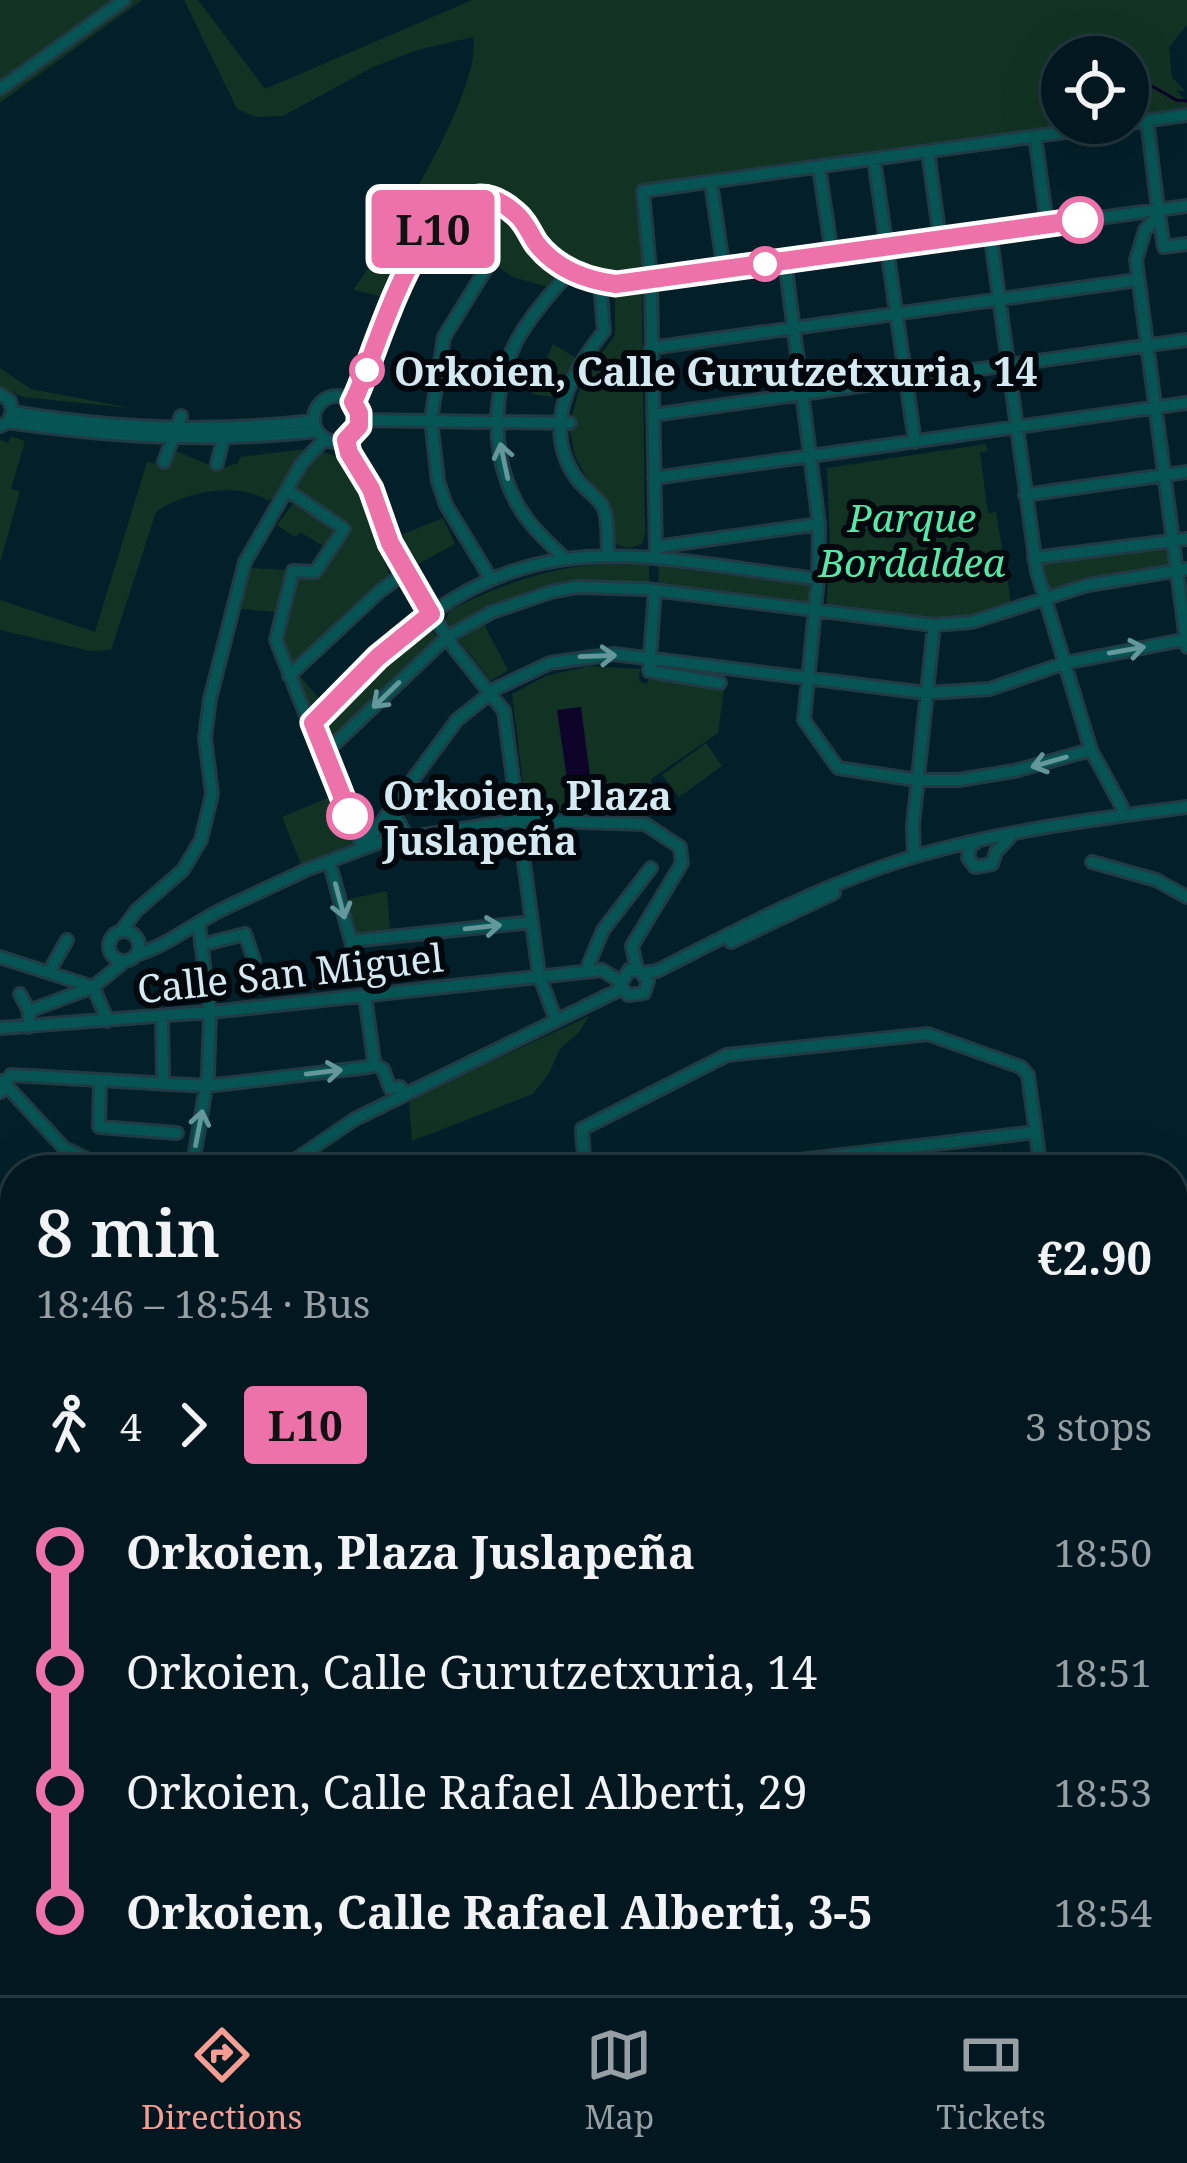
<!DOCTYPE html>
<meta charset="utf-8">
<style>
body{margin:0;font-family:"Noto Serif",serif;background:#10242c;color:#f1f3f6;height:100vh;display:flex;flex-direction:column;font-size:45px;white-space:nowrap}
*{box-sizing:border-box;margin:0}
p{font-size:39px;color:#969fa4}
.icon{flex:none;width:66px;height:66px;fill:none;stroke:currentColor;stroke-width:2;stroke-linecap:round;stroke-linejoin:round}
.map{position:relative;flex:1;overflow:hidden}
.panel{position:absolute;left:0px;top:1155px;width:1188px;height:840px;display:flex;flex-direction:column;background:#02171f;border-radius:48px 48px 0 0;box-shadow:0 12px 48px #0002,0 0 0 3px #23363d}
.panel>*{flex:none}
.badge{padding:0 24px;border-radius:9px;font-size:42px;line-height:78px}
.controls{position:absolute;left:1041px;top:36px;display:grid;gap:24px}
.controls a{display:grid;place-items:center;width:108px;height:108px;border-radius:50%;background:#02171f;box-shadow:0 12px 48px #0002,0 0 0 3px #23363d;font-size:60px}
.map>.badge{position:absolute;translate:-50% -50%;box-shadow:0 0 0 6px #fff}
.legs{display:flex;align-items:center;gap:18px;height:132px;padding:0 36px;font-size:39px}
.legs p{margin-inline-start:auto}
.head{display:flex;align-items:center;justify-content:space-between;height:204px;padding:0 36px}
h1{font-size:66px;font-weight:600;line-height:90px}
ul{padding:0 36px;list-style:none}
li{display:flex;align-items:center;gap:42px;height:120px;font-size:45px}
li i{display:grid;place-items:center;width:18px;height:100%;margin:0 15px;background:currentColor}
li i::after{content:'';width:30px;height:30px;margin:-15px;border:9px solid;border-radius:50%;background:#02171f}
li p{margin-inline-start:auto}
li:first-child i{background:linear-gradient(#0000 50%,currentColor 0)}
li:last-child i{background:linear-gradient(currentColor 50%,#0000 0)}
.menu{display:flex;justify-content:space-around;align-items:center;height:168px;border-top:3px solid #23363d;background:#02171f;font-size:33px;color:#969fa4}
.menu a{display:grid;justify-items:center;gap:6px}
.menu .current{color:#f59c93}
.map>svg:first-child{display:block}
</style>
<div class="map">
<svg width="1187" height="1995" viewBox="0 0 1187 1995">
<rect width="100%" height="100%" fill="#031f29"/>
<!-- green -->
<path fill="#123323" d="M0,0h142l-142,103z
M184,0h14l67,89 207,-89h715v25l-18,22 3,30 13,14 -9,-1 11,13v8l-59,8v-62h-66v66h37l-457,64v80c-30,14 -70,1 -92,-25 -8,-9 -12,-22 -20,-31 -64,-68 -123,36 -146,86l-31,-7c32,-43 131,-203 120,-253l-55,13 -45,17 -90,49 -27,1 -19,-8z
M488,208c32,13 43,42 67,65l-7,14 -35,-10 -68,-48 22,-18z
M638,289l4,3 3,242 -3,10 -12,4 -15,-4 -3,-35 -27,-34 -10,-19 -6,-30 13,-46 33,-45v-41z
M553,344l23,14 -19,40 -25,-4z
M0,368l31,21 100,19 -108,-11 -23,-10z
M11,436l14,5 -14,48 9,2 -20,72v-123l8,3z
M986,444l2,7 -8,1 8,61 8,-1 16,95c-70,25 -114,14 -186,5l4,-66 -3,-78z
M314,448l-31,49 -16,3c-31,-19 -84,-8 -111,12l-45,138 -21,1 -90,-21v-30l95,32 52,-170 24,4 5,-15 43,18 19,-6 2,-6z
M319,451c4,1 15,4 18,7 25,22 41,95 58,128l-96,89 23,27 -16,16 -14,-38 -5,4 -14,-41 6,-31 -40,-3 10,-41 39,2 29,6 32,-47 -56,-39 11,-23z
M298,497l46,32 -14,21 -30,-18 -5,5 -18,-12z
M443,518l12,26 -44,24 -15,-31z
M1162,547l9,4v17l-122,23 -3,-2 -6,-24z
M606,564l43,1v18c-82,-2 -125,8 -197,46l-6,-9 4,-10c51,-26 99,-43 156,-46z
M658,566l153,19 -2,19 -150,-18z
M484,624l24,46 -17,11 -32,-41z
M428,625l9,13 -103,102 -7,1 -6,-17z
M589,666l51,3 -1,12 7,3 5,-8 61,7v4l12,3 -6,43 -67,46v36l-125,-6 -14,-115 34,-18z
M706,743l16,23 -43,31 -17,-22z
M335,795l21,53 -53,21 -21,-52z
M387,891l3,41 -34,3 -12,-35z
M589,1016l-10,16 -19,17 -12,26 -15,19 -121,47 -3,-41z
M0,1218l15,4v197h-15z"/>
<!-- water -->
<path fill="#0e0329" d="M581,707l9,69 -23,3 -10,-69z"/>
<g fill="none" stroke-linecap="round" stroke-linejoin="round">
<!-- stream -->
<path stroke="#0e0329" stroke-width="3" d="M1133,75l43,25 11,1"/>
<!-- minor casing -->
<g stroke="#203b45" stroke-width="16">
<path id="minor" d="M0,89l124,-89
M1148,128l10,81
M1036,143l11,81
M874,159l41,283
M929,159l11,80
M820,174l12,80
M712,190l12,81
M1158,209l1,6 -14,15 -9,30 51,387
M1159,215l5,32 23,-3
M435,227l51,42 -42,68 -13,83 7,61 8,24 45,74
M990,232l47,340 54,178
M785,261l34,263 -1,55 -14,141 34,48 79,12h42l55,-9 77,-21 31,57v8
M600,282l4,49c-33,41 -64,97 -27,148 7,10 20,17 26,28 6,11 4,33 5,47
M651,348l486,-68
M0,394l10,7 2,11 -4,10 -8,4
M314 419a23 23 0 1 1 46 0a23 23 0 1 1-46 0Z
M353,402c30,-55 46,-182 119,-201 16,-4 31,1 43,12 9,8 14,19 22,30 19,26 48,37 79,41l571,-78
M12,412c102,17 199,21 301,9
M653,415l534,-75
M360,420l210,3
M8,422c104,15 204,21 309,9
M346,440l60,132 48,76 50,63 35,264 17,45
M164,462l17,-46
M217,464l6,-25
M654,478l533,-75
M287,490l57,39 -29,43 -22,-1 -17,69 33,83h4
M1025,495l162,-23
M656,547l163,-23
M656,556l-5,-275 -8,-90 544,-76
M564,558c-11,-11 -23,-22 -33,-34 -43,-51 -44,-138 -8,-194 14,-21 30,-40 47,-58
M1034,558l153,-19
M655,590l-6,81 71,12
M289,676l91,-85 26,-19
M325,753l122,-116 45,-25 59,-20 26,-5 69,2 288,36 38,-3 116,-37 99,-16
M391,808l16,29
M976,842l-6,5 -2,11 7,9 17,-3 4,-12 14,-15
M363,847l94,-127 40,-32 53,-25 64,-9 312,39 64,-4 75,-26 122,-24
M363,847l-50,-124c17,-27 48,-50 72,-72 146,-134 257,-93 433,-72
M914,857l-1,-32 21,-200
M329,861l28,102
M1092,862l64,18 31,17
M121,931l16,-21 46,-40 18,-30 11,-46 -7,-56 5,-39 35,-137 57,-99 23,-24
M109 946a15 15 0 1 1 30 0a15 15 0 1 1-30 0Z
M351,941l181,-19
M731,942l103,-49
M201,945l44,-11 9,26
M136,955c35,-11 59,-33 91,-48l79,-37 74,-28 138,-22 127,4 35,23 2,16 -50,83 5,24
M0,957l93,30 32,-26
M586,971l17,-41 48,-62
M49,972l18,-32
M644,973l13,-2c73,-37 147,-77 225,-104 95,-33 205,-47 305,-60
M20,994l9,17
M162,1017l1,58
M29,1027v-16l64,-24 15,34
M0,1028l220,-17 382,-41 19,12
M372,1064l11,5 7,19 10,-1 5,6
M2,1081l62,67 45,22
M100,1082l-1,45 78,6
M0,1092l11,-17 196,11 162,-19 5,-6 -9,-65
M192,1170l16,-95 2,-63 -11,-87
M280,1170l75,-51 262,-128 12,-21 11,1 8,10 -4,12 -16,2 -7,-9
M585,1170l-3,-41 145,-74 201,-21 93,33 7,8 13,95
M717,1170l319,-38
M585,1980l24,15
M324,1995l9,-15"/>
</g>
<!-- highway casing -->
<g stroke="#203b45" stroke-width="21">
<path id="highway" d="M1173,1298l14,-2
M1173,1311l14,-1
M0,1430l15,1
M0,1512h15"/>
</g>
<!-- minor -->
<use href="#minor" stroke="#065453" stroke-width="10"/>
<!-- highway -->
<use href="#highway" stroke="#4b9694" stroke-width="15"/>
</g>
<!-- one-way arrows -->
<defs><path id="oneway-shaft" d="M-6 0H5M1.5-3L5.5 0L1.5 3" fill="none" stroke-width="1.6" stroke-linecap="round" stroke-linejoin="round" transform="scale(3)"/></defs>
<g stroke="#63979b">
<use href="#oneway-shaft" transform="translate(504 461) rotate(-102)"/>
<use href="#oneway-shaft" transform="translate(1127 650) rotate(-10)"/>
<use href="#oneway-shaft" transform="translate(598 656) rotate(-2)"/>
<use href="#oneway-shaft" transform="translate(386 695) rotate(136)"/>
<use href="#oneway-shaft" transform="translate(1049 762) rotate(164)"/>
<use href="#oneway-shaft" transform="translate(340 901) rotate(75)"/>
<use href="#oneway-shaft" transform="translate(483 927) rotate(-6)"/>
<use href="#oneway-shaft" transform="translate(324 1072) rotate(-7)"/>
<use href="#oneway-shaft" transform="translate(199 1128) rotate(-79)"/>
</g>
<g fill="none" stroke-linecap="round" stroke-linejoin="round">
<!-- line-1 casing -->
<g stroke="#fff" stroke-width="27">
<path id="line-1" d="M350,816l-37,-93 65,-66 53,-43 -41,-71 -19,-54 -22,-36 -3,-13 13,-14v-13l-6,-11c22,-39 76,-266 162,-189 10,8 14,19 21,30 20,26 49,37 80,41l464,-64"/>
</g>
<!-- line-1 -->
<use href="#line-1" stroke="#ed72aa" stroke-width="18"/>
</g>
<!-- markers -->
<g fill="#fff" stroke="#ed72aa" stroke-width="6">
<circle cx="1080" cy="220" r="21"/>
<circle cx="765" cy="264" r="15"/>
<circle cx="367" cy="370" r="15"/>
<circle cx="350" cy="816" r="21"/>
</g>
<g text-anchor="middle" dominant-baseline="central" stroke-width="12" stroke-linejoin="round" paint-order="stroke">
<!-- stop labels -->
<g font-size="39" font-weight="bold" fill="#d5e9f2" stroke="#00080d" text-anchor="start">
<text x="394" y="370">Orkoien, Calle Gurutzetxuria, 14</text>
<text x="383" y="794">Orkoien, Plaza<tspan x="383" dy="45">Juslapeña</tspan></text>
</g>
<!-- park labels -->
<g font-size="39" font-style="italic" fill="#56eaa8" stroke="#00080d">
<text x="912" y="516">Parque<tspan x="912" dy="45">Bordaldea</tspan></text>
</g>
<!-- street labels -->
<g font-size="39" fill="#d5e9f2" stroke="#00080d">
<text transform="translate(290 972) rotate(-6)">Calle San Miguel</text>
</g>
</g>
</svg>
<div class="controls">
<a><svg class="icon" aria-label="locate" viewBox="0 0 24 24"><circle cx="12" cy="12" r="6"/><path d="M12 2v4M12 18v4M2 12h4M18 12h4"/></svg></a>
</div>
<b class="badge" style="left:433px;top:229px;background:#ed72aa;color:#111">L10</b>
<section class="panel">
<div class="head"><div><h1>8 min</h1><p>18:46 – 18:54 · Bus</p></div><b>€2.90</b></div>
<div class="legs"><svg class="icon" aria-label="walk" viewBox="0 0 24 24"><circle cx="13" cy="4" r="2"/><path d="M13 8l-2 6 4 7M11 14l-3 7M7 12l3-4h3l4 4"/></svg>4<svg class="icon" aria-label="forward" viewBox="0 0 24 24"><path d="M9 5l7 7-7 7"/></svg><b class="badge" style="background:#ed72aa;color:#111">L10</b><p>3 stops</p></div>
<ul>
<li><i style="color:#ed72aa"></i><b>Orkoien, Plaza Juslapeña</b><p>18:50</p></li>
<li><i style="color:#ed72aa"></i><span>Orkoien, Calle Gurutzetxuria, 14</span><p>18:51</p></li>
<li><i style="color:#ed72aa"></i><span>Orkoien, Calle Rafael Alberti, 29</span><p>18:53</p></li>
<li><i style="color:#ed72aa"></i><b>Orkoien, Calle Rafael Alberti, 3-5</b><p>18:54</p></li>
</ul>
</section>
</div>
<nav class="menu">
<a class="current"><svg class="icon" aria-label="directions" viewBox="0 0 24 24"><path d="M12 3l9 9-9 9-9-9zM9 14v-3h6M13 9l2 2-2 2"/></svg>Directions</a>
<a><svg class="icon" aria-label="map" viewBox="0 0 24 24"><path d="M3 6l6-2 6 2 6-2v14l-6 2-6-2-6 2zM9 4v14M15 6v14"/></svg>Map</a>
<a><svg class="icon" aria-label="tickets" viewBox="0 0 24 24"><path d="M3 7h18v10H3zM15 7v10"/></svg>Tickets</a>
</nav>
